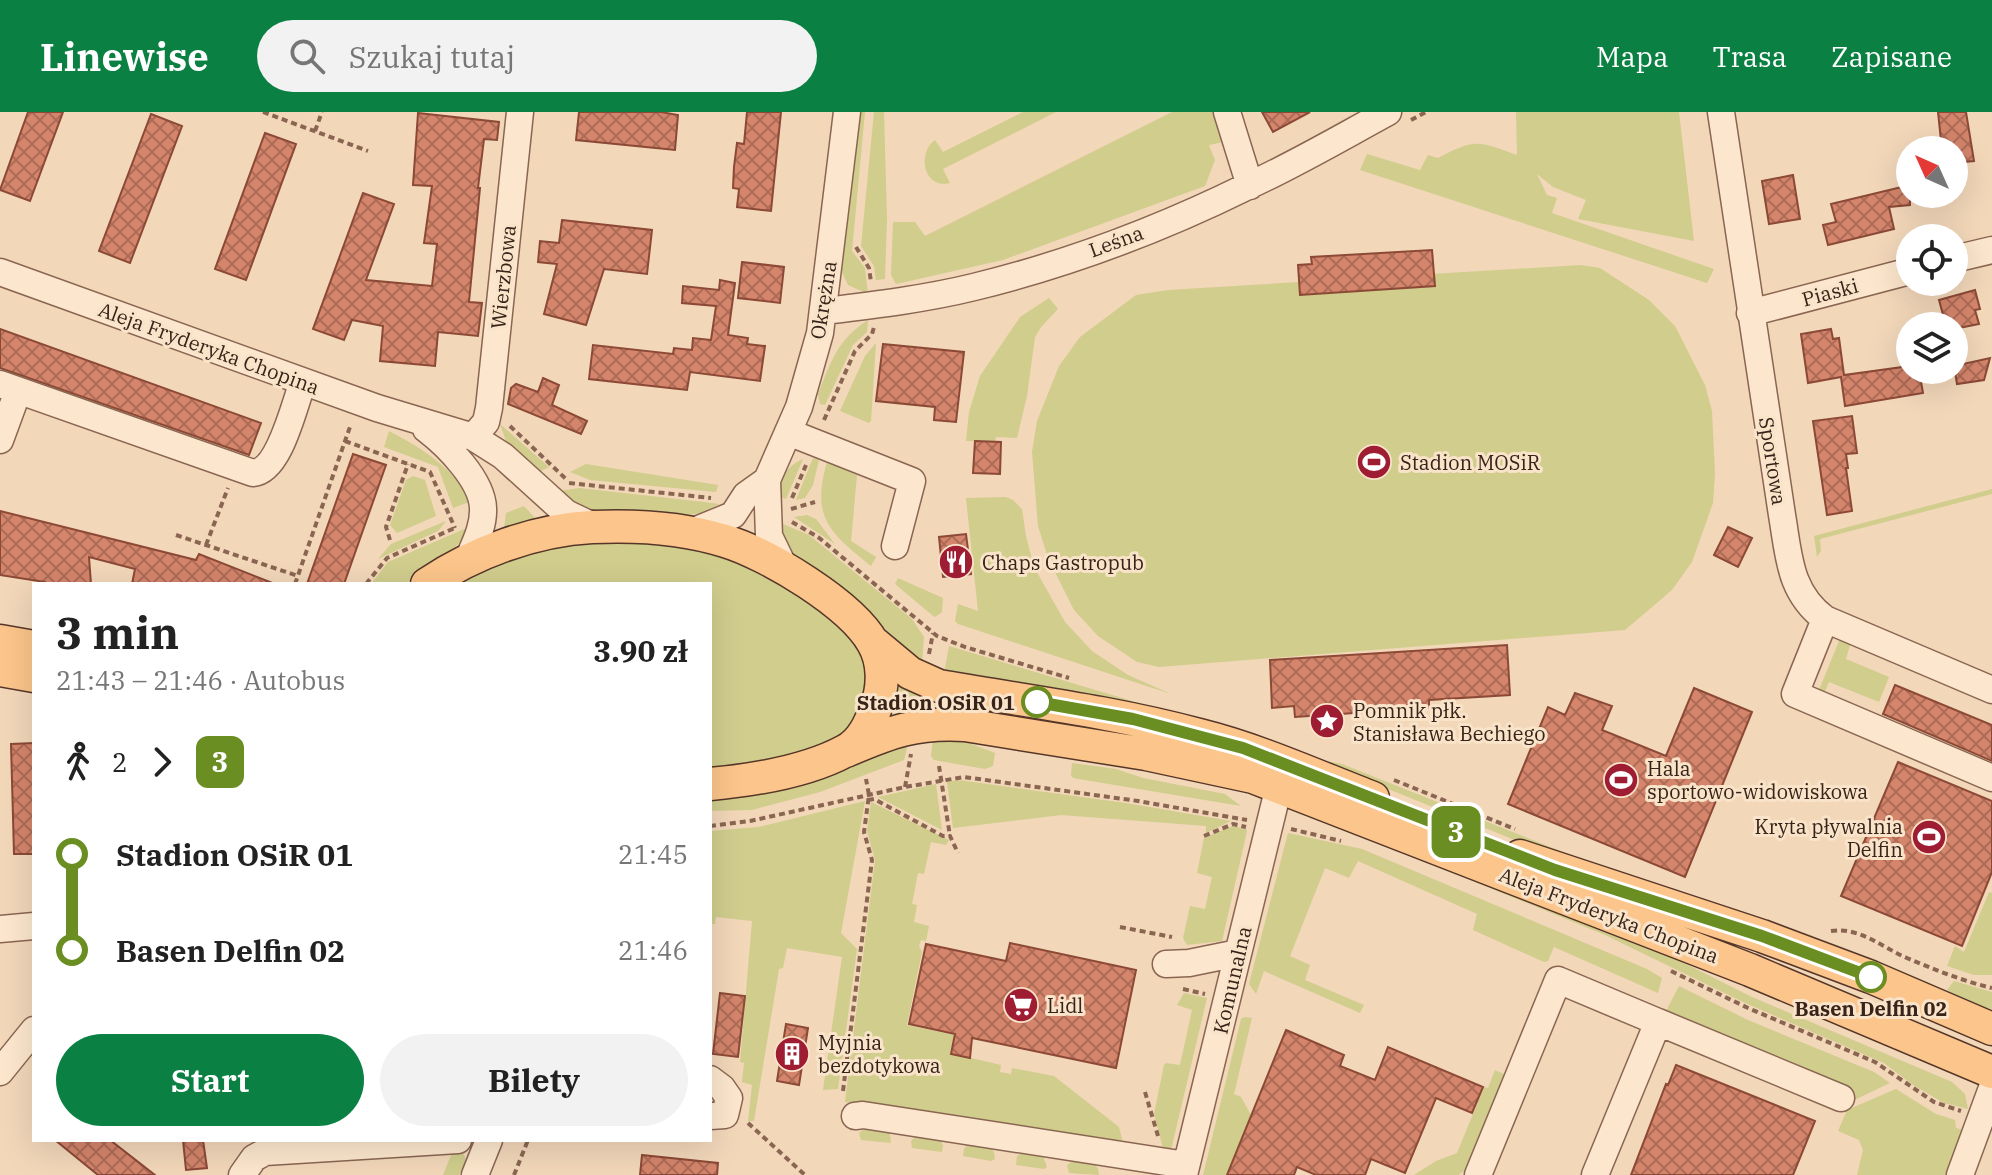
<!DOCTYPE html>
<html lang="pl">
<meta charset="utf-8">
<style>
body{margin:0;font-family:"IBM Plex Serif",serif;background:#f2f2f2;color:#222;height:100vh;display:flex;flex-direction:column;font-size:30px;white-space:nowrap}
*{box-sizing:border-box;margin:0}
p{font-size:26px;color:#767676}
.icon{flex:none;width:44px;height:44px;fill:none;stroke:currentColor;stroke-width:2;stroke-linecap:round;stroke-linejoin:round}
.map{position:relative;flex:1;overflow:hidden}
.sheet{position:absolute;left:32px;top:470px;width:680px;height:560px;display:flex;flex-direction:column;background:#fff;border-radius:0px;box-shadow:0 8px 32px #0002}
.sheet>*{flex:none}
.badge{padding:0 16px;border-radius:12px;font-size:28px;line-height:52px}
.needle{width:52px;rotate:315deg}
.tools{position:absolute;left:1896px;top:24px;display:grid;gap:16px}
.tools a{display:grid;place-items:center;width:72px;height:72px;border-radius:50%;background:#fff;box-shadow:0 8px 32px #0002;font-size:40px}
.map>.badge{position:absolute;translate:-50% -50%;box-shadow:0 0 0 4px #fff}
.legs{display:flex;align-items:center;gap:12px;height:88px;padding:0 24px;font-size:26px}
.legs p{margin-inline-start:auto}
.summary{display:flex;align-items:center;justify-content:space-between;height:136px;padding:0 24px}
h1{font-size:44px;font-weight:700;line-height:60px}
.action{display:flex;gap:16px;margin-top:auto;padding:16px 24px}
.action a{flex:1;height:92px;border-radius:48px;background:#0b8043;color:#fff;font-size:32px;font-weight:700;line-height:92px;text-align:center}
.action a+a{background:#f2f2f2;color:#222}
ul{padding:0 24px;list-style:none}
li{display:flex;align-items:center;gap:28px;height:96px;font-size:30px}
li i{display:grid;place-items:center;width:12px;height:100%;margin:0 10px;background:currentColor}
li i::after{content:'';width:20px;height:20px;margin:-10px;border:6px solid;border-radius:50%;background:#fff}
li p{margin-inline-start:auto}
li:first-child i{background:linear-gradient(#0000 50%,currentColor 0)}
li:last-child i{background:linear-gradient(currentColor 50%,#0000 0)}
header{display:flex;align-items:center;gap:48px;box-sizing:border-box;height:112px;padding:0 40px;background:#0b8043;color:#fff}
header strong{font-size:38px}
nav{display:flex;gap:44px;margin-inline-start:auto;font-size:28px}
.search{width:560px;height:72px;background:#f2f2f2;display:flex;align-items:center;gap:20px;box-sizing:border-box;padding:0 28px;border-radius:44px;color:#767676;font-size:30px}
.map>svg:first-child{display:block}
</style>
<header>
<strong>Linewise</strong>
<div class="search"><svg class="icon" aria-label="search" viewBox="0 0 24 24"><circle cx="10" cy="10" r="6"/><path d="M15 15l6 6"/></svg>Szukaj tutaj</div>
<nav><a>Mapa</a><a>Trasa</a><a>Zapisane</a></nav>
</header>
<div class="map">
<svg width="1992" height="1063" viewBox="0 0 1992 1063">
<defs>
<pattern id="building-cross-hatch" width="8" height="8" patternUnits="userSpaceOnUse" patternTransform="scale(2)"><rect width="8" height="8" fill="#d4856b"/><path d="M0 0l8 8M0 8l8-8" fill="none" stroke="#ad6c57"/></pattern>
</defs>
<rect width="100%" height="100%" fill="#f2d7b9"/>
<!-- green -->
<path fill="#d0cd8d" d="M858,0h7l-13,139 13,17 3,26 -20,-9 -7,-15z
M874,0h10l3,108 -2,59 -9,1 -2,-14 -13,-20z
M1023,0h33l-113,57 7,14c-27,7 -33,-31 -15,-43l8,12z
M1172,0h43l8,30 -14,3 6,15 -10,26 -202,74 -107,24 -5,-9 2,-53h22l10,14z
M1516,0h163l15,129 -116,-22 8,-19 -33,-13 -16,-13 10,21 10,3 -5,15 162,56 -7,14 -347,-113 7,-16 53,16 8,-15 10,3c38,-20 40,-17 79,-3z
M1581,153l19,3 49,32 26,26 30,59 7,26 3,63 -2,29 -21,59 -20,28 -47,40 -466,37 -22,-5 -39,-26 -24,-26 -26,-52 -10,-32 -6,-74 5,-31 22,-55 21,-29 56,-42 32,-5z
M1049,186l9,11 -16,17 -7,11 -8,59 -10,42 -21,-1 -1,5 -29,-1 3,-29 11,-36 40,-59z
M868,208l-1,12 -14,13 -28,60 -5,-1 -2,-10c13,-32 19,-54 50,-74z
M876,231l-5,78 -2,2 -29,-12 25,-55z
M500,312l49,43 -14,7 -29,-33z
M389,319c36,19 61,35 83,70l-19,7 -15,-41 -54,-20z
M813,346l6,2 -6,25 -8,13 -9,2z
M803,347l-17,40 -10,-4c5,-16 10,-29 27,-36z
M827,350l30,13 -6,66 25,16 -5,9c-42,-34 -60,-48 -44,-104z
M586,352l132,21 -2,7 -126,-12 -20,-8z
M413,364l12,4 11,36 -39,17 -7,-8 16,-45z
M579,376l125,14 15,2 -18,9 -22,3 -85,-4 -42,-20z
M1992,377v5l-172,45 1,12 -4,6 -3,-21z
M1006,385l7,3 9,9 4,27 8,31 31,55 27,29 36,24 43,19 -213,-70 -3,-3 3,-17 20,7 -12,-113z
M524,394l12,13 -32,10 2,-16z
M807,403l9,4 19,25 -41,-27z
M446,409l-8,10 -60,28 13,-15z
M776,409l33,14 103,84 12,18 -2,25 -78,-70 -49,-35 -13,-17z
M469,415c-5,19 -48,50 -66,57 -9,2 -23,0 -32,0l17,-22z
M586,431c41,0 82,-3 121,9 41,12 152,68 160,114 1,8 0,17 -1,25 0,17 -16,40 -32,49 -36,19 -84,24 -124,29v-185h-254c41,-21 83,-38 130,-41z
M898,466l45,20 -1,14 -7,5 -3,-2 -37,-31z
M1839,529h6l5,4 -4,14 43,18 -10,25 -50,-20 -7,16 -5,-3z
M949,534l223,67 -228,-40z
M899,574l18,8 -3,16 -19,6z
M939,587l172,30 84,19 -257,-41z
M933,625l28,3 34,13 -2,13 -8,3 -51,-9 -3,-4z
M908,632l-4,16 -84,32 -68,18 -42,1v-12l119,-25z
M1311,646l31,6 286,114 -96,-31z
M1072,651l44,6 27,9 82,16 16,12 -168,-28 -2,-3z
M958,668l168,23 105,18 -25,12v-7l-145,-11 -108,13 -6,-46z
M936,672l6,46 -64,-33z
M865,689l-24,132 16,16 -19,140 -15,1 19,-133 -55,-9 -4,20 -4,1 -25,152h-6l4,-36 -10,-3 2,-19 -4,-1 12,-141 -36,-4 -1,7h-5v-93l49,-4z
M871,690l78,38 -3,5 -15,-3 -7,32 -6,-1 -6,31 5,1 -3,17 15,4 -3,15 -5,-1 -2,6 3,6 -15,73 47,10 -4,18 51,12 -1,7 11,2 1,-6 42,8 65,51 3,12 -5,6 -272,-43 30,-242 -8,-29z
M1312,703l334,129 106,53 200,85 13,12 3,15 -24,-6 -31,-18 -29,-22 -141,-61 -138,-67z
M1233,714l13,3 1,2 -25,110 -35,4 -4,-7 7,-32 15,3 7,-32 -15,-4 7,-35z
M1288,721l74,16 285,120 15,9 -4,15 -104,-46 -6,14 -4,1 -71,-32 4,-16 -119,-53 -9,17 -24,-10 -35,88 20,9 -5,15 59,25 -4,8 -96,-42 -8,23 -7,-10z
M1989,780l3,1v82h-18l-27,-9 8,-20 9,6z
M1954,869l38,11v17l-14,-2 -31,-17z
M1679,874l69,34 126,52 16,11 -42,20 -183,-90z
M1184,881l23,5 -36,152 -7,2 -10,-38 10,-49 2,-2 14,2 12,-55 -15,-5z
M1245,905l7,1 -18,76 7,3 10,18 -24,60h-24l38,-156z
M1495,958l11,5 -40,95 -8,5h-44l22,-14 21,-8 27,-66 4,1z
M1896,977l40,25 19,6 1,8 7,2 -18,45h-88l6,-25 -4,-10 -21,-9 9,-21z
M866,1015l19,3 5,3 1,10 -30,-3 -2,-7z
M916,1024l24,4 3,5 -1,7 -30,-4 -1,-7z
M968,1032l23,3 3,5 1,7 -4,2 -28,-5 1,-7z
M455,1033l6,2 5,13 -7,15h-16z
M1023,1040l20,4 4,11 -3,2 -28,-4 1,-9z
M1074,1048l20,3 4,6 1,6 -30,-2 -2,-8z"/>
<!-- building -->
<path fill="url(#building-cross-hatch)" stroke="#8b4936" stroke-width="2" d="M28,0h35l-33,89 -30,-11z
M579,0h82l17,3 -3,35 -99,-10z
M747,0h34l-10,99 -34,-4 2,-18 -6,-1 1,-21 3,-24 7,1z
M1262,0h48l-37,20z
M1938,0h28l8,49 -20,2v-13h-12z
M418,1l81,9 -2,18 -13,-1 -6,49h2l-11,114 13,1 -4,33 -40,-4 -3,34 -55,-5 3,-35 -31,-6 -8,20 -31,-11 50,-136 31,11 -28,76 66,6 5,-42 -13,-1 8,-57 -19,-1z
M151,2l31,12 -52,137 -31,-12z
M265,21l31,11 -50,136 -31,-11z
M1793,63l7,44 -31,5 -7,-43z
M1910,73v20l-21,2 5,22 -66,16 -5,-20 13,-3 -5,-18z
M562,108l90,10 -5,44 -43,-5 -18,56 -42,-11 13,-50 -19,-2 2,-21 19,2z
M1432,138l3,36 -135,9 -2,-30 14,-1 -1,-7z
M742,150l42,5 -4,36 -42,-5z
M720,168l15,3 -7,52 20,3 -1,6 18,2 -5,35 -70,-9 -3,18 -98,-11 4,-34 80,9 1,-6 18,2 1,-12 18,2 5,-34 -34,-3 1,-17 36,4z
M1975,178l5,19 -5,1 4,14 -25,5v-3h-8l-7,-26z
M0,217l261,94 -12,32 -249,-87z
M1831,217l2,10 6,-1 5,37 66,-9v4h9l4,23 -78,13 -4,-29 -33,6 -7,-49z
M883,232l81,8 -8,70 -22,-2 1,-13 -59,-6z
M1990,246l-6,22 -27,4 -3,-18z
M543,266l16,7 -7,20 35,16 -6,13 -73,-30 3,-16 5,-4 22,8z
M1852,304l5,37 -11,1 2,14h-2l6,43 -25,4 -14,-94z
M975,329l26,1 -1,32 -27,-1z
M353,342l33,11 -42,119h-37z
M0,399l196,49 3,-6 76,30h-143l3,-15 -46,-12 2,27h-47l1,-2 -45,-7z
M1728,415l24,11 -14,29 -24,-12z
M966,422l5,40 -28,3 -4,-40z
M1507,533l3,50 -81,5v8l-134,9 -1,-11 -22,2 -2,-48z
M1895,573l97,40v36l-109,-47z
M1694,576l58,24 -67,165 -177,-73 40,-97 17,8 10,-22 37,13 -10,24 64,26z
M34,631v111h-20l-3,-110z
M1898,650l94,39v71l-30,74 -121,-50z
M1010,831l126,27 -20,98 -144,-30 -2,20 -19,-4 4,-20 -46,-10 17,-80 80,17z
M720,881l25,3 -7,61 -25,-3z
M786,912l22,4 -9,57 -22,-4z
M1286,918l58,25 -4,11 35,14 13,-33 95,40 -11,26 -36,-15 -31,75 -34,-14 -6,16h-49l-19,-8 -3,8h-67z
M1676,953l139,56 -22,54h-162l35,-91 2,1z
M55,1028h55l45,35h-57z
M183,1028h20l4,28 -21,2z
M642,1043l76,8 -1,12h-77z"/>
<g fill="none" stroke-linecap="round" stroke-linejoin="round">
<!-- minor casing -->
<g stroke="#8a6652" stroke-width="29">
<path id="minor" d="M1227,0l23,74
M1721,0l61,403c7,41 7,77 43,104l167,71
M1954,147l38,-9
M0,160l377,136 96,29 30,19 63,57 21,10 10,2
M824,199c50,-6 101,-12 150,-24 94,-23 187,-58 274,-101 48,-22 94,-49 140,-74
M1750,201l160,-42
M0,272l253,89c27,-2 41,-68 50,-91
M426,317c21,16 56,51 57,79 1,19 -9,37 -16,54
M788,320l124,49 -17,65
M473,325l13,-15 3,-14 31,-296
M0,328l18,-49
M689,421l44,-18 13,-20 21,-15
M785,457l-16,-33 -2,-56 32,-73 21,-74 27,-221
M1825,507l-30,75 197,84
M0,817l34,-3
M1166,852l23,-1 49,-10
M1658,910l183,76
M0,960l34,-42
M710,967l12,9 7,10 -4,17 -15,1
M855,1004l8,-1 323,50
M242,1063l12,-17 11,-6 193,-12
M475,1063l14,-35
M1184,1063l95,-389
M1478,1063l80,-195 100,42 -63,153
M1960,1063l32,-87"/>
</g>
<!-- major casing -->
<g stroke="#563628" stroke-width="35">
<path id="major" d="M427,472c48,-32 108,-54 165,-57 43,-2 92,1 133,14 43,13 126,63 148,102 11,19 11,44 3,64 -6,17 -14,35 -31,44 -39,21 -91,29 -135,33
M0,529l34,6
M874,531l36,30 29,13c87,15 175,26 260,49 60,15 117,41 174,63
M0,558l34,6
M846,639c44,-19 70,-29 119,-26l181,29 107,23 497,193 242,102
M1520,744l242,80 109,41 121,52"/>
</g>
<!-- path -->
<path stroke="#8a6652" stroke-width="4" stroke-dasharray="6 4" stroke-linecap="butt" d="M263,0l105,39
M1411,8l15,-8
M315,19l7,-19
M856,135l13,21 2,14
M824,308l31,-69 17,-17 2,-7
M510,314l57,54
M345,329l85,31 25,56
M569,371l142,15
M792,386l14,-33
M791,397l24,-7
M792,410l26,15 119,99 28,11 104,31
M176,423l122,41
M390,428l-4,-13 22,-63
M206,433l22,-57
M295,472l56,-160
M366,472l21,-26 70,-31
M929,542l4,-21
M939,654l11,70
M1394,668l121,49
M905,675l6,-33
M868,688l6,-1 69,37h7l8,17
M710,714l40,-5 155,-34 59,-10 174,24 109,19
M1291,717l50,12
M1204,724l29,-12 13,3
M1120,815l52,10
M1831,819c30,-4 50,16 76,27 28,12 56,23 85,30
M1671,859l77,37 127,54 59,40 27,9
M1183,877l22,5
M843,979l29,-231 -8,-28 5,-37 -3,-16
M1145,980l13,44
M748,1011l57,52
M514,1063l14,-35"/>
<!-- minor -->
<use href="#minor" stroke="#fce6cd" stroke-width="26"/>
<!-- major -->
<use href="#major" stroke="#fbc58b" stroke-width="32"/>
</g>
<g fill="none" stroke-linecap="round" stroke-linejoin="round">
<!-- line-1 casing -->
<g stroke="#fff" stroke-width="18">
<path id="line-1" d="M1037,590l96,17 110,29 312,122 207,66 109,41"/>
</g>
<!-- line-1 -->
<use href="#line-1" stroke="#6b8e23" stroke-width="12"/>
</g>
<!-- icons -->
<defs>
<g id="stadium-disc" transform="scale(1.8)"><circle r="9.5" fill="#9e1d33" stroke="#f9e3c9"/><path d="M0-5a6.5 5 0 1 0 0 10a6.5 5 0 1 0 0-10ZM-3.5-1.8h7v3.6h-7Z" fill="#fff"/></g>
<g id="restaurant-disc" transform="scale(1.8)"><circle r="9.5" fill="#9e1d33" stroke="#f9e3c9"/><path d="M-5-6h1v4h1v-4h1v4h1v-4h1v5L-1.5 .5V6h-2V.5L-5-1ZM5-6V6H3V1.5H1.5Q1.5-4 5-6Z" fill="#fff"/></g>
<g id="sight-disc" transform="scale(1.8)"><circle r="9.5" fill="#9e1d33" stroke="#f9e3c9"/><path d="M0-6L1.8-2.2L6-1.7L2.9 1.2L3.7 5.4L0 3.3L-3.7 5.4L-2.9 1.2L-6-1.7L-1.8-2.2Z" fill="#fff"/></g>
<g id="supermarket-disc" transform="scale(1.8)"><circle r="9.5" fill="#9e1d33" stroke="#f9e3c9"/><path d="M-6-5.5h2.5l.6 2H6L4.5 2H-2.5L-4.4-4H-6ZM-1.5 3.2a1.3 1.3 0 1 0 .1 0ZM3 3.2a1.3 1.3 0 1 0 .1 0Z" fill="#fff"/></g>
<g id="building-disc" transform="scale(1.8)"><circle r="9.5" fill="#9e1d33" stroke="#f9e3c9"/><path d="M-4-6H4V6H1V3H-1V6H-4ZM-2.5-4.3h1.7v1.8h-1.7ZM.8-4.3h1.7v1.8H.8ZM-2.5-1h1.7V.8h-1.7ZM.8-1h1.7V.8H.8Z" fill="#fff"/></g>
</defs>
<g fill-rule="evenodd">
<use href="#stadium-disc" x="1374" y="350"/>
<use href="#restaurant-disc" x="956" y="450"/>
<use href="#sight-disc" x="1327" y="609"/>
<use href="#stadium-disc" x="1621" y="668"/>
<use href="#stadium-disc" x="1929" y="725"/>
<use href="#supermarket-disc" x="1021" y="893"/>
<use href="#building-disc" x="792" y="942"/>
</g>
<!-- markers -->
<g fill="#fff" stroke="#6b8e23" stroke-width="4">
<circle cx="1037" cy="590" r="14"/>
<circle cx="1871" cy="865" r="14"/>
</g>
<g text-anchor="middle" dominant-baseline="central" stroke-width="6" stroke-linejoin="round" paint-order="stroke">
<!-- street labels -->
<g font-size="20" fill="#372319" stroke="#f9e3c9">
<text transform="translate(1116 129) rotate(-20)">Leśna</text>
<text transform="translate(503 165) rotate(-84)">Wierzbowa</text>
<text transform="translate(1830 180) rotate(-15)">Piaski</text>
<text transform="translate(823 188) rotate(-81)">Okrężna</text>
<text transform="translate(209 236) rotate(20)">Aleja Fryderyka Chopina</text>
<text transform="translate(1773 349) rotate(81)">Sportowa</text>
<text transform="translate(1609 803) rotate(21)">Aleja Fryderyka Chopina</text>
<text transform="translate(1232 868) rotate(-77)">Komunalna</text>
</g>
<!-- poi labels -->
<g font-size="20" fill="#372319" stroke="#f9e3c9" text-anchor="start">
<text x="1400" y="350">Stadion MOSiR</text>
<text x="982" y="450">Chaps Gastropub</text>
<text x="1353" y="598">Pomnik płk.<tspan x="1353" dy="23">Stanisława Bechiego</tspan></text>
<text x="1647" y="656">Hala<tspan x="1647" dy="23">sportowo-widowiskowa</tspan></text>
<text x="1903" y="714" text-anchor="end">Kryta pływalnia<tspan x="1903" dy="23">Delfin</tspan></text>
<text x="1047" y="893">Lidl</text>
<text x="818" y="930">Myjnia<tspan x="818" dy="23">bezdotykowa</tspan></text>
</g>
<!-- stop labels -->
<g font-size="20" font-weight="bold" fill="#372319" stroke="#f9e3c9" text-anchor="end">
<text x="1015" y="590">Stadion OSiR 01</text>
<text x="1871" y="896" text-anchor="middle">Basen Delfin 02</text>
</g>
</g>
</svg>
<div class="tools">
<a><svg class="needle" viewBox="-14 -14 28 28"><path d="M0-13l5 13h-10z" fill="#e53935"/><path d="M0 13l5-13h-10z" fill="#767676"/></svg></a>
<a><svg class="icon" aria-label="locate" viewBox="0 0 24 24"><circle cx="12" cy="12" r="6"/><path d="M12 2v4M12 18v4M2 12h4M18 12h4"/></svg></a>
<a><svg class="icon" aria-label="layers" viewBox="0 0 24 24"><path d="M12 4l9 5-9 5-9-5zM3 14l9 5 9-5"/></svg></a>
</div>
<b class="badge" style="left:1456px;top:720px;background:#6b8e23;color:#fff">3</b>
<section class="sheet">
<div class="summary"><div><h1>3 min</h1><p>21:43 – 21:46 · Autobus</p></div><b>3.90 zł</b></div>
<div class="legs"><svg class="icon" aria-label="walk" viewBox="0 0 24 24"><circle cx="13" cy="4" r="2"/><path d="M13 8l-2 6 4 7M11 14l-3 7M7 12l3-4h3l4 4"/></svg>2<svg class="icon" aria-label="forward" viewBox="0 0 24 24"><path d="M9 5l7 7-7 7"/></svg><b class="badge" style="background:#6b8e23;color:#fff">3</b></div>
<ul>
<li><i style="color:#6b8e23"></i><b>Stadion OSiR 01</b><p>21:45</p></li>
<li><i style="color:#6b8e23"></i><b>Basen Delfin 02</b><p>21:46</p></li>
</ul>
<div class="action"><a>Start</a><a>Bilety</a></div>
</section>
</div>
